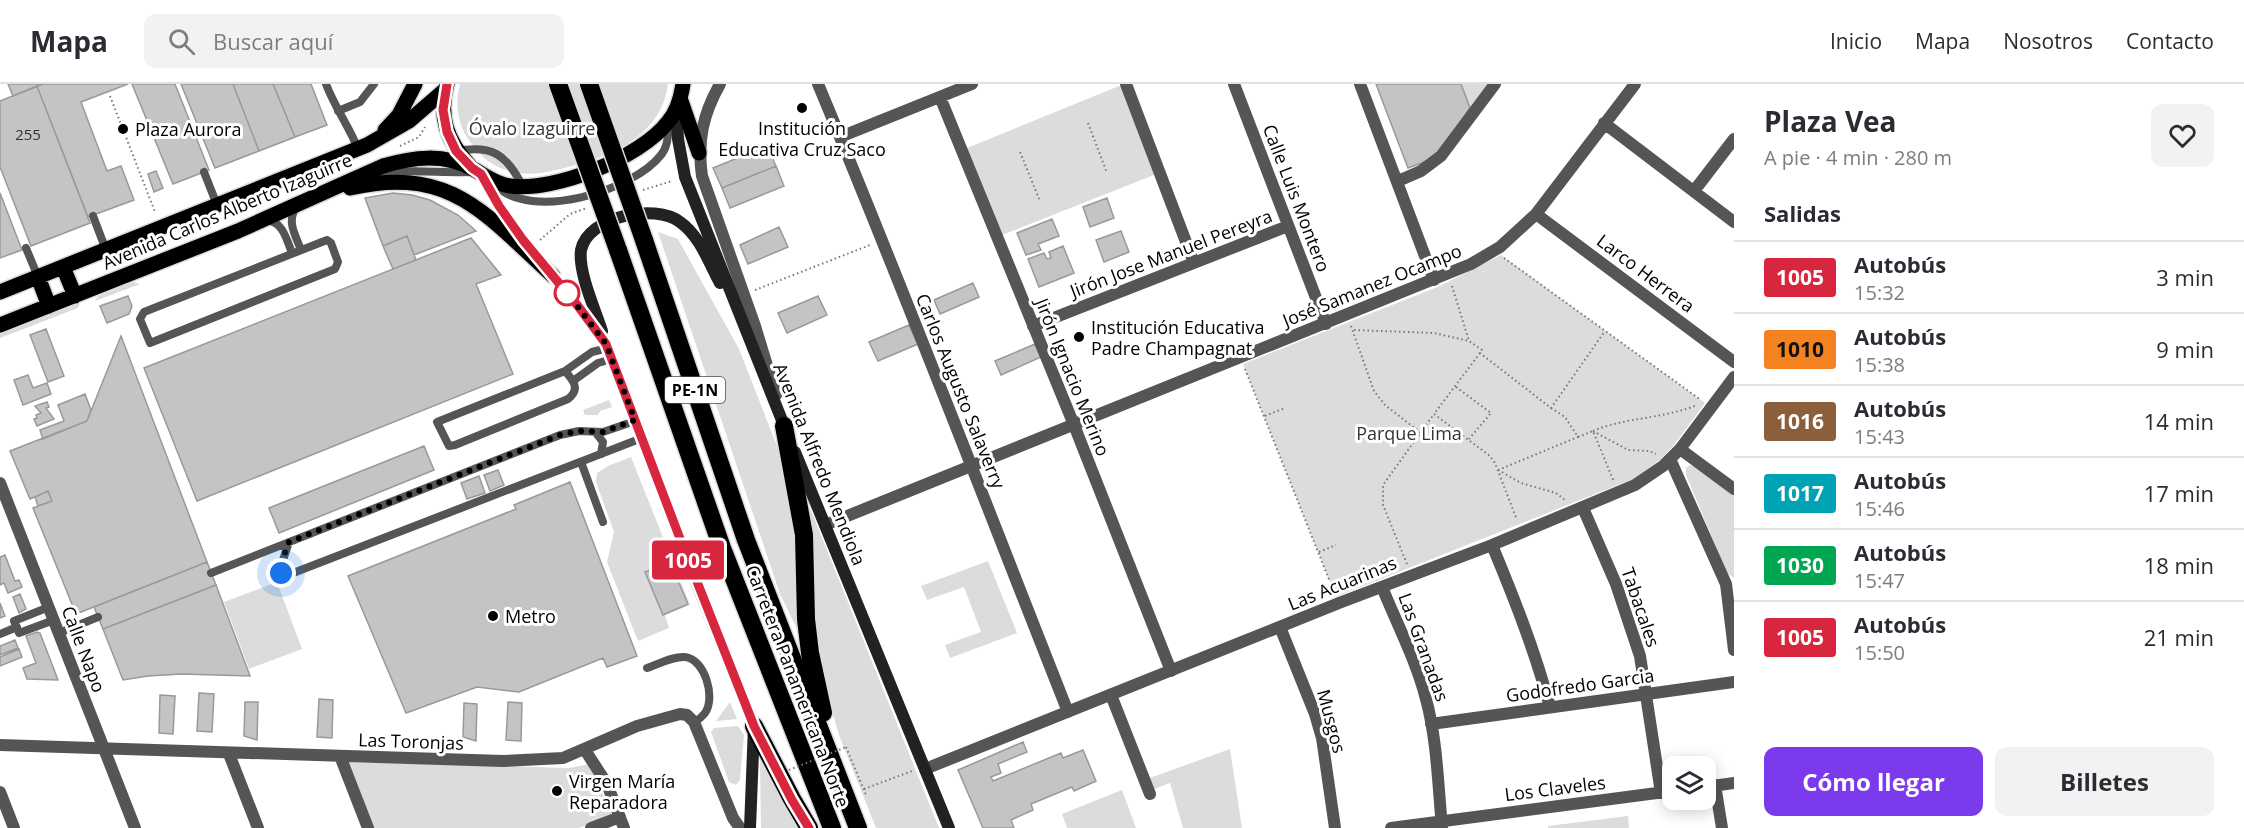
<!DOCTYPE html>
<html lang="es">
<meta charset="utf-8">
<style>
body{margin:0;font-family:"Open Sans",sans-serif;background:#f2f2f3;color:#2b2b33;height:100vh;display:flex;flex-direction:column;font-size:22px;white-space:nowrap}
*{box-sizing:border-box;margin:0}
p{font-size:20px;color:#7c7c81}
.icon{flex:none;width:33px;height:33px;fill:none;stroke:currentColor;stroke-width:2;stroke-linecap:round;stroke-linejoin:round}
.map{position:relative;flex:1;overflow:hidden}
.details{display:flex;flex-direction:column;background:#fff;width:510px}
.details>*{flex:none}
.badge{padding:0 12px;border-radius:4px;font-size:21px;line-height:39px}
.tools{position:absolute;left:1662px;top:672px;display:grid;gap:12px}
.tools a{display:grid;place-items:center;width:54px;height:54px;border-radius:12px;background:#fff;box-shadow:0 3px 15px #0003;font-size:30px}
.you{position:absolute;width:30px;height:30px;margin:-15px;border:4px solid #fff;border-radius:50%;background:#1a73e8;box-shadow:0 0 0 9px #1a73e833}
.map>.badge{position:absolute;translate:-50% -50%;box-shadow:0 0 0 3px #fff}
h2{padding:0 30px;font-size:22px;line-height:54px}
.round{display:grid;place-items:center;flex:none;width:63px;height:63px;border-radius:12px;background:#f2f2f3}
.overview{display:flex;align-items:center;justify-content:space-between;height:102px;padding:0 30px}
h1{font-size:28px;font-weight:700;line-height:45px}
.primary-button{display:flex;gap:12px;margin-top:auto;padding:12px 30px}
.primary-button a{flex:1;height:69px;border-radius:12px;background:#7c3aed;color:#fff;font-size:24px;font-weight:700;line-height:69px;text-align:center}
.primary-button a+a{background:#f2f2f3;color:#2b2b33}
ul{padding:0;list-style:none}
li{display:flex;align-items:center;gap:18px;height:72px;padding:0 30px;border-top:2px solid #e1e1e2}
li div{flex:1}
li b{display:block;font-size:22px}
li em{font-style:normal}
li .badge{min-width:66px;font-weight:700;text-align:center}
header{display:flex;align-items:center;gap:36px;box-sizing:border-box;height:84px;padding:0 30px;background:#fff;border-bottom:2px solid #e1e1e2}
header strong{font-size:28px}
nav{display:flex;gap:33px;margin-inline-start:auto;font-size:21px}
.search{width:420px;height:54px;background:#f2f2f3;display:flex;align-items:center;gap:15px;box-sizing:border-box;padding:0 21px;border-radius:12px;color:#7c7c81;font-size:22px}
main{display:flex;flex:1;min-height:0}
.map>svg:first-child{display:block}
</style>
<header>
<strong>Mapa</strong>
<div class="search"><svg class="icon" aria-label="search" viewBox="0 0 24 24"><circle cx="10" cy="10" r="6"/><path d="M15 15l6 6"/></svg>Buscar aquí</div>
<nav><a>Inicio</a><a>Mapa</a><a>Nosotros</a><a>Contacto</a></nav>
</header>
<main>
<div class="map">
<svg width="1734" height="744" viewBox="0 0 1734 744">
<rect width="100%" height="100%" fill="#fff"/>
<!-- green -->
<path fill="#dcdcdc" d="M460,0h208c-6,51 -56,72 -100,83 -19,5 -39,10 -59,4 -19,-5 -32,-18 -42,-34 -10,-15 -12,-35 -7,-53z
M1124,0l35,89 -162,64 -35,-87z
M1461,0h34l-25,24z
M658,148l20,7 61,110 51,130 10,129 -3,21 -17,-35z
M1501,171l204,148 -31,42 -13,14 -28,20 -297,118 -93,-233 197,-78z
M133,198l7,2 -45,17 3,-5z
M80,219l-2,5 -78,30v-4z
M609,316l3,7 -12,4 -2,4h-13l-2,-5z
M631,373l59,148 -25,10 4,13 -31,13 -31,-79 7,-30 -18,-50 1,-9 11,-7z
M1689,381l6,2 39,28v83l-7,-5 -41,-98v-7z
M798,394l141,350h-63l-37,-93 -22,-77z
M988,477l29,72 -67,25 -5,-13 36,-13 -17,-45 -37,13 -6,-14z
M277,498l25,67 -53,20 -25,-67z
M730,618l7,17 -21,2z
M738,642l6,9 -4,45 -4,5 -7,-3 -18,-50 3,-4z
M1230,665l12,79h-59l-13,-45 -16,6 -4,-11z
M760,677l44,67h-43z
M346,678l223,6 21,-4 22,51 -33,13h-206z
M1122,706l14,38h-69l-5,-14z
M1628,732l1,12h-81v-2z"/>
<!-- building -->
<path fill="#c4c4c4" stroke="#999" stroke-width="1.5" d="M8,0h35l-30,12z
M43,0h85l-47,18 26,69 14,-5 13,34 -46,17 -51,-131z
M132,0h43l34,86 -36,14z
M181,0h52l26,67 -44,17z
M233,0h40l22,53 -36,14z
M273,0h38l16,41 -32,12z
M1376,0h85l9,24 -27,40 -16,13 -19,7z
M37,2l53,137 -59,23 -31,-79v-66z
M767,62l9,20 -54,22 -9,-20z
M776,82l8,20 -54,22 -8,-20z
M156,87l7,17 -9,4 -6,-18z
M0,109l22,57 -22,8z
M393,109l19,2 18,5 28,15 18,16 -62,24 -7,-19 -24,10 -18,-48z
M1107,114l7,20 -24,9 -7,-20z
M1052,135l7,17 -21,8 3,6 -15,5 -9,-22z
M779,143l9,20 -40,17 -8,-19z
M1121,147l8,21 -25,10 -8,-22z
M407,152l9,24 -23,9 -10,-23z
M471,154l30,37 -25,9 37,90 -316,127 -53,-133z
M1063,162l11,27 -35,14 -11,-28 16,-6 3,6 4,-1 -2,-6z
M973,199l6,14 -39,17 -6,-14z
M128,212l4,10 -3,8 -22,9 -7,-17z
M818,212l9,19 -40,18 -9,-20z
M909,241l9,19 -40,17 -9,-19z
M46,245l18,47 -16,6 -18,-47z
M121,252l86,226 -131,52 -43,-106 19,-7 -4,-10 -18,8 -20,-48 77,-30z
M1035,260l6,13 -40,18 -6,-14z
M28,291l5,13 14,-5 4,11 -28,11 -9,-25z
M85,310l6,16 -4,11 -44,18 -3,-9 24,-9 -6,-16z
M47,318l2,5 -3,1 8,11 -17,7 -3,-7 3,-1 -1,-3 5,-2 -6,-7z
M424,362l10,24 -155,63 -10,-25z
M498,386l6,15 -14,6 -6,-16z
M479,392l6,17 -18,6 -6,-16z
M570,398l67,174 -30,11 -4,-9 -84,34 -42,-5 -71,26 -58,-137 168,-67 -2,-4z
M48,407l4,10 -14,5 -3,-9z
M5,471l10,26 4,-1 3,7 -14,6 -4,-10 -4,2v-28z
M207,478l9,23 -113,44 -9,-22z
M670,478l18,42 -25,11 -18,-43z
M216,501l34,91 -69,-2 -33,2 -25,4 -20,-51z
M20,510l6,15 -7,4 -6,-16z
M0,519l5,13 -5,2z
M37,548l3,1 18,47 -31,-1 -4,-11 13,-5 -10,-27z
M15,556l3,8 -18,7v-9z
M19,565l3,8 -22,9v-9z
M199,609l15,1 -2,38 -15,-1z
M160,611l15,1 -2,38 -14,-1z
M319,615l14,1 -1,38 -15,-1z
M245,618h13l-1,38 -13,-4z
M508,618l14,1 -1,38 -15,-1z
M464,619l13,1 -1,37 -13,-4z
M1023,658l4,10 -29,12 3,9 -10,4 2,4 68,-28 2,5 20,-8 13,31 -22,10 -2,-4 -41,17 2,6 -22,10 3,8h-31l-25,-58z"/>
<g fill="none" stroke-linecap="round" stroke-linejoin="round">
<!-- primary casing -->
<g stroke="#dbdbdb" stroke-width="18">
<path id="primary" d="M447,0c-9,33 0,57 23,82
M680,14l19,55
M385,46l14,-15 16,-31
M350,104c101,-23 135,26 203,88
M63,183l12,29
M38,193l11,29
M0,208l367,-147 42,-24 37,-32
M0,241l238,-94 145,-65c30,-9 61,-13 90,3 12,6 22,15 37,17 45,6 130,-28 158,-64 9,-10 13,-25 15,-38"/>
</g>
<!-- motorway casing -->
<g stroke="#dbdbdb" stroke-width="21">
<path id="motorway" d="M644,156l102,300 112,288
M618,166l104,298 110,280
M784,342l20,109 2,84 4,34 13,60
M754,642l38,73 17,29"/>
</g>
<!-- path -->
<path stroke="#777" stroke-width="2" stroke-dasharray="1.5 3" stroke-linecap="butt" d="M110,12l45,116
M1088,39l19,50
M400,62l19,-9 6,-10
M1020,68l20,49
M643,106l29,-9
M237,131l14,-7
M540,156l30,-26 17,-6
M1504,174l197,142
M1452,202l17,55 13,9 -2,3 71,55 54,-77
M755,206l115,-45
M1351,242l23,65 11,14 36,28
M1354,246l80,3 35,8
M1480,269l-46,61 56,42 5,7 22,57
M1245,285l89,223
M1456,303l35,26 -22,26
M1551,324l14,9 13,20 15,-6 21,51
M1265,332l20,-8
M1593,347c33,-14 70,-12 104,-26
M1593,347l35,19 21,1 7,3
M1498,386l80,-33
M1498,386l23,13 35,10 9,7
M1319,468l17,-7
M1407,480l-24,-59v-20l51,-71
M846,663l20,48
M864,705l48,-18"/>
<!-- service -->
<path stroke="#555" stroke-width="8" d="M326,0c9,24 23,42 32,65
M338,27l22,-9 14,-18
M457,67c35,-6 49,3 65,34
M204,88l13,33
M380,89c30,-4 61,0 92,-1
M495,101c36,37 138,6 166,-30 7,-8 7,-20 8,-31
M297,122c-11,15 -2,28 4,44
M93,132l13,34
M265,136c18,1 21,18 27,33
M327,156l4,3 7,19 -3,7 -185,74 -10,-24 4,-7z
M26,164l12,29
M565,287c8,9 16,18 3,28l-113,46 -6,1 -12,-24 128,-51 27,-19 16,-4
M573,297l25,-18 14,-4
M596,349l7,9 -2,12
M581,378l22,60
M289,458l-9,27 1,4 7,2 354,-137
M211,489l349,-138 19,-4 24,1 32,-11
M49,523l-35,14 5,12 35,-13
M59,549l39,-16
M0,550l17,-7
M647,584c12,-4 26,-12 38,-11 20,2 31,41 20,56 -3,4 -7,7 -11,9"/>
<!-- minor -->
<path stroke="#555" stroke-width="12" d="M818,0c87,208 167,418 250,628
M1126,0l68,179
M1234,0l92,240
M1360,0l74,196
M940,13l134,328 97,246
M1604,39l130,99
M840,53l132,-53
M1398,97l23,-10 20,-15 54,-72
M1694,107l40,-52
M1536,130l198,148
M1033,242l255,-100
M1680,365l54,40
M1670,375l56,125 8,66
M0,399l135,345
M1583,424l33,76 24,72 21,137
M825,441l646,-261 29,-17 36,-33 99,-130
M1492,461c22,53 43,106 58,162
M1382,503c15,37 34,73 44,112 11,40 12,86 16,128
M1280,543l35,87 7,24 13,90
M1111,611l39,99
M1431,640l303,-42
M0,661l503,16 60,-3 74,-32 43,-12 7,1 7,7 39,96 7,10
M585,666l22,34 17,44
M229,670l29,74
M340,672l28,72
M925,685l414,-166 153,-58 143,-60 28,-19 17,-17 54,-72
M1715,701l7,43
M1706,703l28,-4
M0,708l14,36
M591,744l29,-11
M1391,744l281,-37"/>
<!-- tertiary -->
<path stroke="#555" stroke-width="12" d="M720,0c-17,30 -23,57 -18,92l53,150 21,69"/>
<!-- secondary -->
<path stroke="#222" stroke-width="12" d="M676,24l2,31 7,38 102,256
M481,90l18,32 29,40
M548,187l42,50 16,23 91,240 57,142 -4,102
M602,247c-7,-22 -24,-59 -21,-81 7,-34 74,-47 99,-28 20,14 29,41 40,61
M795,368l154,376"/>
<!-- primary -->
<use href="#primary" stroke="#000" stroke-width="15"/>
<!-- motorway -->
<use href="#motorway" stroke="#000" stroke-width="18"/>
<!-- motorway-bridge casing -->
<g stroke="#dbdbdb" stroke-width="21" stroke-linecap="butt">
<path id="motorway-bridge" d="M558,0l60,166
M589,0l55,156"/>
</g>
<!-- path-bridge -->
<path stroke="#777" stroke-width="2" stroke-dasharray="1.5 3" stroke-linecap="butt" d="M789,686l57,-23"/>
<!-- motorway-bridge -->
<use href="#motorway-bridge" stroke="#000" stroke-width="18"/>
</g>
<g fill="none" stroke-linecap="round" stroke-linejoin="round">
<!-- line casing -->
<g stroke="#fff" stroke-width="14">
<path id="line" d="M447,0l-4,26 4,22 9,19 16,17 9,6 18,32 24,34 55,66 28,38 73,192 75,190 38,74 17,28"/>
</g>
<!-- line -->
<use href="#line" stroke="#d7263d" stroke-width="9"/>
<!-- walk -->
<path stroke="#000" stroke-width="6" stroke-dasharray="0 10.8" d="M281,489l-1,-7 9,-24 271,-107 19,-4 24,1 32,-12 -29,-76 -40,-53 1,2"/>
</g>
<!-- markers -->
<g fill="#000" stroke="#fff" stroke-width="2">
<circle cx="802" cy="24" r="6"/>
<circle cx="123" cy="45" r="6"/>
<circle cx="1079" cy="253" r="6"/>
<circle cx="493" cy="532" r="6"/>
<circle cx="557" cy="707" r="6"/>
</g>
<circle fill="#fff" stroke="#d7263d" stroke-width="3" cx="567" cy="209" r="12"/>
<g text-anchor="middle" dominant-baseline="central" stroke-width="6" stroke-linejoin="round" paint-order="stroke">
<!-- number labels -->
<g font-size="15" fill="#313131">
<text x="28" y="50">255</text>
</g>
<!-- shield labels -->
<rect fill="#fff" stroke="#4c4c4c" stroke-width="1.5" x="665" y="293" width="60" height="26" rx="4.5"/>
<g font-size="16" font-weight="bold" fill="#000">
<text x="695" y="306">PE-1N</text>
</g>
<!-- park labels -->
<g font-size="18" fill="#333" stroke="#fff">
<text x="532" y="44">Óvalo Izaguirre</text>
<text x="1409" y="349">Parque Lima</text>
</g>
<!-- poi labels -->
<g font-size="18" fill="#000" stroke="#fff" text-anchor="start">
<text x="802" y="44" text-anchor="middle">Institución<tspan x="802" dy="21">Educativa Cruz Saco</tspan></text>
<text x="135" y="45">Plaza Aurora</text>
<text x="1091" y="243">Institución Educativa<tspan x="1091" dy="21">Padre Champagnat</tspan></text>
<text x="505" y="532">Metro</text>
<text x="569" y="697">Virgen María<tspan x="569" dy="21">Reparadora</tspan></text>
</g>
<!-- street labels -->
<g font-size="18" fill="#000" stroke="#fff">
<text transform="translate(1297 114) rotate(69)">Calle Luis Montero</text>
<text transform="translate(227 127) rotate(-23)">Avenida Carlos Alberto Izaguirre</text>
<text transform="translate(1171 169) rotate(-21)">Jirón Jose Manuel Pereyra</text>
<text transform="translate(1646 189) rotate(37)">Larco Herrera</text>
<text transform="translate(1372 201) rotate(-22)">José Samanez Ocampo</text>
<text transform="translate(1073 293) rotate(68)">Jirón Ignacio Merino</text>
<text transform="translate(961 307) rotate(68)">Carlos Augusto Salaverry</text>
<text transform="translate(820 380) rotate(68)">Avenida Alfredo Mendiola</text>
<text transform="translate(1342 499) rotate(-22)">Las Acuarinas</text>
<text transform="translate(1641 523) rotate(71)">Tabacales</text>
<text transform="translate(1424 563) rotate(70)">Las Granadas</text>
<text transform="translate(84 565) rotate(69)">Calle Napo</text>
<text transform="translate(1580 601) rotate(-8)">Godofredo Garcia</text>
<text transform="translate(798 602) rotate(69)">Carretera Panamericana Norte</text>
<text transform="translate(1332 637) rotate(75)">Musgos</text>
<text transform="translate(411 657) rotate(2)">Las Toronjas</text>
<text transform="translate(1555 704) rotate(-7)">Los Claveles</text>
</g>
</g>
</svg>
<div class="tools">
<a><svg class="icon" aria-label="layers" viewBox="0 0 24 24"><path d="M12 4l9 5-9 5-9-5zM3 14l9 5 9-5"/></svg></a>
</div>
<div class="you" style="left:281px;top:489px"></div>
<b class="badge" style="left:688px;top:476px;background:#d7263d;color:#fff">1005</b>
</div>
<section class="details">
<div class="overview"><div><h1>Plaza Vea</h1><p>A pie · 4 min · 280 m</p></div><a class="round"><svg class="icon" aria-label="heart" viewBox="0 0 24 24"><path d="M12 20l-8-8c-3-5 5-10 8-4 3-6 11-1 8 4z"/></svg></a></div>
<h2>Salidas</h2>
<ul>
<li><span class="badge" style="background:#d7263d;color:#fff">1005</span><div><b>Autobús</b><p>15:32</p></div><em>3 min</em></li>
<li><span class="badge" style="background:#f58220;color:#111">1010</span><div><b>Autobús</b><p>15:38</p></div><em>9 min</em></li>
<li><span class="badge" style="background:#8b5e3c;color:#fff">1016</span><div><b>Autobús</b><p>15:43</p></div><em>14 min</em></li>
<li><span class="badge" style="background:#00a3b4;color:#fff">1017</span><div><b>Autobús</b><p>15:46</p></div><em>17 min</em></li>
<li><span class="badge" style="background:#00a651;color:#fff">1030</span><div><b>Autobús</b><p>15:47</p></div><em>18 min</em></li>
<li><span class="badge" style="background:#d7263d;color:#fff">1005</span><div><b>Autobús</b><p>15:50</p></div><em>21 min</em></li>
</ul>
<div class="primary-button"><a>Cómo llegar</a><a>Billetes</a></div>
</section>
</main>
